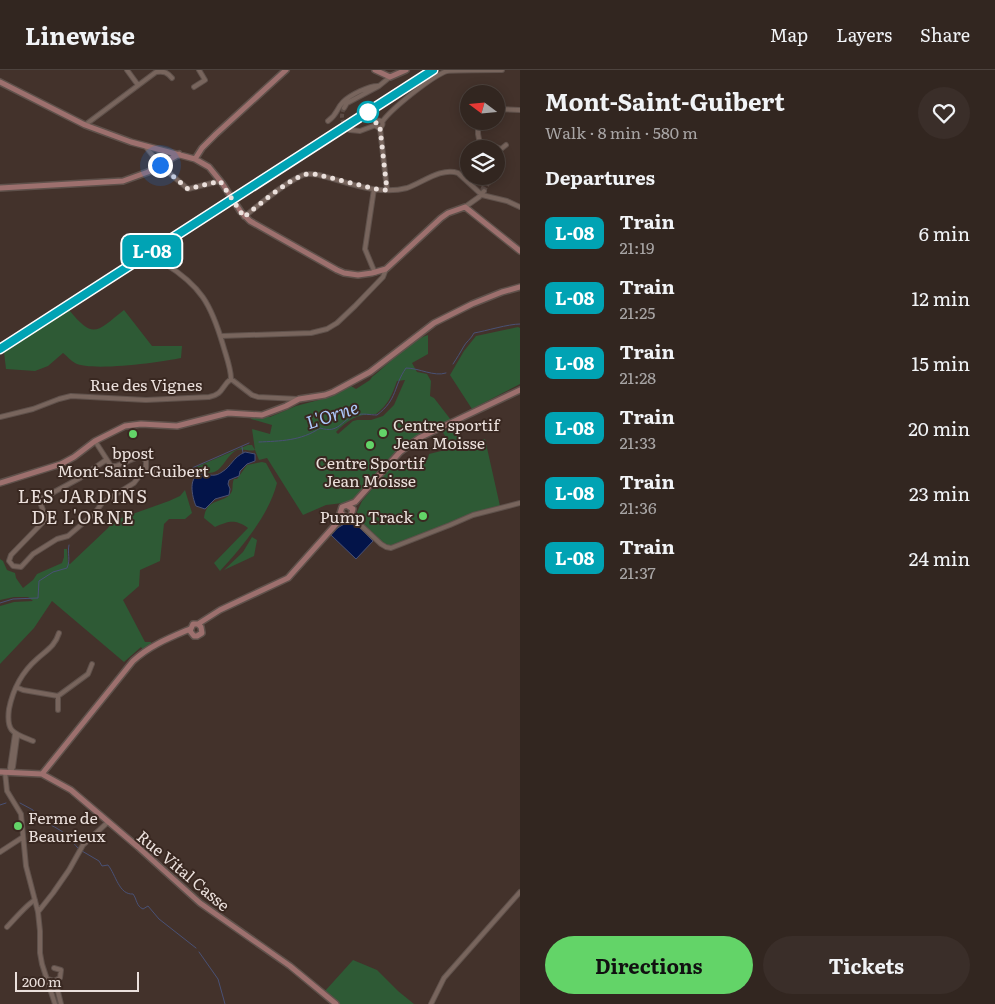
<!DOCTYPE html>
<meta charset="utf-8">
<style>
body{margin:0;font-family:Literata,serif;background:#3a2e29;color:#f1f3f6;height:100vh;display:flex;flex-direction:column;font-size:19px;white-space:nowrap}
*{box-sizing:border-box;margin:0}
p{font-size:16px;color:#a8a5a5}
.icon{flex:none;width:28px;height:28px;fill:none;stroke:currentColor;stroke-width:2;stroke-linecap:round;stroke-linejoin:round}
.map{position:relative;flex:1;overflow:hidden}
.details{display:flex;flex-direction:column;background:#322620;width:475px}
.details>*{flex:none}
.badge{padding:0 10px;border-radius:8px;font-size:18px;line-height:32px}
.needle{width:32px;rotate:286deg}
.controls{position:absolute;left:460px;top:15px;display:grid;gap:10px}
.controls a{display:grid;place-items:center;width:45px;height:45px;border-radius:50%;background:#322620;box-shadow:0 2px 12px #0003,0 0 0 1px #4d433e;font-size:25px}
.scale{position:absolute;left:15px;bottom:12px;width:124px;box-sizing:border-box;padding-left:5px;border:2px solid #ebe0dc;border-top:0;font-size:14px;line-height:18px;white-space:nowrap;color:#ebe0dc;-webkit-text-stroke:4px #392821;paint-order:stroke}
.you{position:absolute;width:25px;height:25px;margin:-12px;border:4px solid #fff;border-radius:50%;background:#1a73e8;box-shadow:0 0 0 8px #1a73e833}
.map>.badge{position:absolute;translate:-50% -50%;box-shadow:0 0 0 2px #fff}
h2{padding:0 25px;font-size:19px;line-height:45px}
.round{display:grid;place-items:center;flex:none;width:52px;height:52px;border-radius:26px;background:#3a2e29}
.headline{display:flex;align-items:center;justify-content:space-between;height:85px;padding:0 25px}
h1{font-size:24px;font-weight:700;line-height:38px}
.primary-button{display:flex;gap:10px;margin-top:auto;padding:10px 25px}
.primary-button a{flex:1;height:58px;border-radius:30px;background:#63d468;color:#111;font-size:20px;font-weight:700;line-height:58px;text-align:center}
.primary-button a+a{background:#3a2e29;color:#f1f3f6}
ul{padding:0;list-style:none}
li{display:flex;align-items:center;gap:15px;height:65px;padding:0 25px}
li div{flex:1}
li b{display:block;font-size:19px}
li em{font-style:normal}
li .badge{min-width:55px;font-weight:700;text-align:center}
header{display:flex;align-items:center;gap:30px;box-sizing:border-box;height:70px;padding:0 25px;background:#322620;border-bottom:1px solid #4d433e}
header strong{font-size:24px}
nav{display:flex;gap:28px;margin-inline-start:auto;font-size:18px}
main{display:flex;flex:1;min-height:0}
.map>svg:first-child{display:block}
</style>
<header>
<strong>Linewise</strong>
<nav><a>Map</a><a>Layers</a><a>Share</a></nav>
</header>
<main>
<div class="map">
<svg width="520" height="934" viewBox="0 0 520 934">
<rect width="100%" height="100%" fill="#43322b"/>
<!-- green -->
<path fill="#2e5a35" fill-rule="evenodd" d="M69,240c25,30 27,22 55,0l28,36h30l-1,12c-19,4 -90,14 -106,5 -4,-2 -8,-7 -12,-10l-15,13 -13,5 -29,-2 -2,-17z
M518,257l2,1v56l-48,25 -22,-34 14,-24 12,-15z
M428,265v19l-16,9 5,9 10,2 4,7 -1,15 4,2 17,22 -55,33 -45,49 -25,3 -23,10 -36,-57 -8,2 -4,-10c-6,2 -13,-3 -20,1 -14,10 -15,32 -39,16l52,-22h4l3,5 -3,-21 18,5 2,-9 -21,-6v-3l19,1 26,-11 34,-9 21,-11 5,3 14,-9 2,-3c17,-13 37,-36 56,-42zM405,310l-11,25 -11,11 -12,4h-14l-4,1 -15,13 -2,-2c11,-12 23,-19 40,-18 12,-9 16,-19 21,-33z
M454,355l10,18 21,-4 15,67c-37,10 -72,26 -108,40l-8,-1 -26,-25 -1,-8 5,-11 29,-35 32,-6 5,-2 1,-4 24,-6 -11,-17z
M262,392l4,1 11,20c-8,32 -35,64 -57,88l-6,-8 34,-35c-13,-9 -19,-7 -33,-1l-11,-9c2,-22 22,-13 28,-27 1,-3 0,-8 2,-12h3l10,-14z
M185,420l7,23 -7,6h-16l-5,5 -4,37 -20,9 -1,16 -16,14 22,42h6v4l-8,4 -2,-3 -17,15 -72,-61 -18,27 -34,36v-58l14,-4 19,-1 -5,-4h-14l-14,3v-41l3,2 4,9 8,3 1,5 7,10 10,-8 4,-6 25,-11 2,-6v-8h3l1,14 2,1 38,-36 5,-7 56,-20 11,-5z
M252,467l5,3 -3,16 -30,14 19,-18z
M353,890l24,10 21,21 16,13h-74l-15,-13z"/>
<!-- water -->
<path fill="#031449" stroke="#495175" d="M245,382l10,2v7l-8,3 -7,7 -1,5 -10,4 -1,4 2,5 -1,6 -14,4 -10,10 -9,-3c-4,-9 -9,-32 7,-32 8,1 12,3 19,-2 10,-6 10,-14 23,-20z
M349,451l7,3 17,17 -17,18 -25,-24 5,-6z"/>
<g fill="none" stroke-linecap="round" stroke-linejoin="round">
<!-- stream -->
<path stroke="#495175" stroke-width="1" d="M453,294c4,-6 7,-11 11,-18 2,-4 7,-7 10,-13 12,-2 34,-9 46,-9
M259,372c21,-1 42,-1 61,-14 20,6 20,-8 36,-13 7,-2 14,0 21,0 21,-16 16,-28 29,-47 13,0 28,9 40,5
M242,377l1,6
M192,398l57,-25
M195,398l2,9
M0,533l13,-4 25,-1 1,-17 14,-9 14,-4c4,-9 0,-14 2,-23
M20,733l13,7c4,12 16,13 25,19 8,4 14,13 20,19
M0,735l6,-2
M82,781l17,10 3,5 6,-1c8,10 11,30 25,29 4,5 3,12 10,15l5,-3 11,13 37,29
M199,882l19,27 7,25"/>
<!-- street-tunnel -->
<path stroke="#5c4c46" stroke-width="4" stroke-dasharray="4 2" stroke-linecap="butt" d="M344,38c-4,9 -2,16 6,22
M482,120l4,-9
M484,121l5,-9"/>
<!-- street casing -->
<g stroke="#5f514b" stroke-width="6">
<path id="street" d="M127,0l11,15
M194,17l11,-7 -6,-10
M344,38l3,-5 32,-17 11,-9
M496,39l24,1
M375.5 54a3.5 3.5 0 1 1 7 0a3.5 3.5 0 1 1-7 0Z
M328,51c10,-7 8,-12 15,-19 7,-7 27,-17 36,-16
M478,51v13l3,15
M382,52c9,-13 50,-46 65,-51 7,-1 45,-1 55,-1
M85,55l71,-53c8,-1 11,0 16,6
M380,58l7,62
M350,60l10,1 16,-6
M480,73h6l15,6 5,-4
M146,77l14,18 28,24 32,-8
M486,111l3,-5
M489,112l2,-6
M374,119l-9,60 10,24
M465,137l14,-10 5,-6
M244,147c16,-13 40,-34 59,-42 5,-2 10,-1 16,0 28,7 59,21 88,13 15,-5 34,-21 51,-15l24,22 25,6 13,6
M164,193c37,23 47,41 59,82 3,11 8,23 8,34
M221,266l90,-3 16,-4 10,-6 18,-17 28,-29 3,-8
M0,347l33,-8 26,-10 12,-3 75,4 63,-3c15,-3 12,-11 22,-18l21,16 6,2 40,2
M95,371l16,25h5l25,-10 5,5v11l-6,3 -6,8 -32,20 -7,10 -27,23 -11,3 -24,15 -12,13 -8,-1 -4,-5 2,-6 34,-35v-5l-4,-10 2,-7 37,-20 26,-18
M146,402l30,3
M351,446l30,28 5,3 5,1 59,-23 23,-10 47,-12
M16,617l7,3 35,6 30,-22 4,-10
M58,640v-14
M33,671c-20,-8 -27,-9 -24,-32 4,-20 13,-37 28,-50 10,-9 18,-13 22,-26
M5,702l2,19 14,23 5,52 12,46 2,19v22l2,11 13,40
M11,702l2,-5 4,-30 -2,-3
M11,702l-1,-4 5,-34
M0,782l23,-15
M38,842l15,-19 16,-23 14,-25 25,-23
M7,857c7,-7 21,-24 28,-27
M47,909l7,2 6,-3 1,-8 -7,-2
M49,914l8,4 4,16
M431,934l13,-26 76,-86"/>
</g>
<!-- secondary casing -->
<g stroke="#5f514b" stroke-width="8">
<path id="secondary" d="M375,0l15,7 16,-7
M0,12l85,43 46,17 64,17 14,8 13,16
M195,89l7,-11 14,-14 70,-64
M0,118l123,-7 25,-9 31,-18
M241,142l9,9 87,49 7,3 14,2 14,-2 14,-4 55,-51 7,-5 17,-6 55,44
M0,413l61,-19 13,-7 21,-16 30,-15 16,-2 36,2 51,-13 34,2 24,-9 13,-7 26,-4 8,-3 37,-20 64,-49 38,-19 30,-12 18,-5
M341,443l6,5 4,-2 2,-7 -5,-3
M198,554l3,3 1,6 -5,3h-3l-4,-5 3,-7h5l22,-14 68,-32 49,-55 5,-16 13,-5 45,-50 19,-14 101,-48
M0,702l42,2 29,16 67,57 62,56 90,63 46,38
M42,704l91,-113c16,-15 36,-23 57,-32"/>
</g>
<!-- street -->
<use href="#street" stroke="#78655d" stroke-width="4"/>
<!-- secondary -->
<use href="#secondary" stroke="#9d706e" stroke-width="5"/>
<!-- rail -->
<path stroke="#c4b7b3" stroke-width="1" d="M0,279l433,-279"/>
<!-- secondary-bridge casing -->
<g stroke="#5f514b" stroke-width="8" stroke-linecap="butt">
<path id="secondary-bridge" d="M222,113l19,29"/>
</g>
<!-- secondary-bridge -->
<use href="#secondary-bridge" stroke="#9d706e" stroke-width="5"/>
</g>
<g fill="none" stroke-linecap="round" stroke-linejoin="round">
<!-- line casing -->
<g stroke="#fff" stroke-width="11">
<path id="line" d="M0,279l433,-279"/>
</g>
<!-- line -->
<use href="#line" stroke="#00a3b4" stroke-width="8"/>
<!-- walk -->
<path stroke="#ebe0dc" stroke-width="5" stroke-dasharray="0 9" d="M160,95l28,24 32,-8 24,36c16,-13 40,-34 59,-42 5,-2 11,-1 16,0l61,15h7l-7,-62 -4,-2v-4l-8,-10"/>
</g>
<!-- markers -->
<circle fill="#fff" stroke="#00a3b4" stroke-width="2.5" cx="368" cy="42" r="10"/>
<g fill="#63d468" stroke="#392821" stroke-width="2">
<circle cx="383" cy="363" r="5"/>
<circle cx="133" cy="364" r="5"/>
<circle cx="370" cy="375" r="5"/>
<circle cx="423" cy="446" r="5"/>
<circle cx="18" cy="756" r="5"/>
</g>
<g text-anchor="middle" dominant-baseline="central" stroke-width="4" stroke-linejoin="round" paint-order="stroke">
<!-- street labels -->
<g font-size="16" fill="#ebe0dc" stroke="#392821">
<text x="146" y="314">Rue des Vignes</text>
<text transform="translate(184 800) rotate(40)">Rue Vital Casse</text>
</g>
<!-- poi labels -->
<g font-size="16" fill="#ebe0dc" stroke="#392821" text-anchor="start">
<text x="393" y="354">Centre sportif<tspan x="393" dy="18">Jean Moisse</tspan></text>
<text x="133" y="382" text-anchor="middle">bpost<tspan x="133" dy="18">Mont-Saint-Guibert</tspan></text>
<text x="370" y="392" text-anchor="middle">Centre Sportif<tspan x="370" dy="18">Jean Moisse</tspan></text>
<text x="413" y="446" text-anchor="end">Pump Track</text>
<text x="28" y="747">Ferme de<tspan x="28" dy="18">Beaurieux</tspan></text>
</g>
<!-- water labels -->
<g font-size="18" font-style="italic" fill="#aec8fc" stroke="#392821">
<text transform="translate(332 344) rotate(-18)">L'Orne</text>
</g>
<!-- neighbourhood labels -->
<g font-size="18" letter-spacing="1" fill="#ebe0dc" stroke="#392821">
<text x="83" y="425">LES JARDINS<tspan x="83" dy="21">DE L'ORNE</tspan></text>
</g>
</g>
</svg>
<div class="controls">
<a><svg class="needle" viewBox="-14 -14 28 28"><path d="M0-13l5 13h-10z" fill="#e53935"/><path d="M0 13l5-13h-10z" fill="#a8a5a5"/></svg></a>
<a><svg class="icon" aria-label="layers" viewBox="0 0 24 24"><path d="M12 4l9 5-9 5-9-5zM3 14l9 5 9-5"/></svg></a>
</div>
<div class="scale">200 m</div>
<div class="you" style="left:160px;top:95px"></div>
<b class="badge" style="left:152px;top:181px;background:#00a3b4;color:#fff">L-08</b>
</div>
<section class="details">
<div class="headline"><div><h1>Mont-Saint-Guibert</h1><p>Walk · 8 min · 580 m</p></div><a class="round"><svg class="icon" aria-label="heart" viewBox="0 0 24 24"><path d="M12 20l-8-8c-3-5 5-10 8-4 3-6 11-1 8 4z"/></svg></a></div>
<h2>Departures</h2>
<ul>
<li><span class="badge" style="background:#00a3b4;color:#fff">L-08</span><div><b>Train</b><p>21:19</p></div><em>6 min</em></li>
<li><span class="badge" style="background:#00a3b4;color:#fff">L-08</span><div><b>Train</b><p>21:25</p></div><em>12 min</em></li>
<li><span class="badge" style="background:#00a3b4;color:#fff">L-08</span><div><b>Train</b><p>21:28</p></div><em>15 min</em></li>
<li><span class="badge" style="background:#00a3b4;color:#fff">L-08</span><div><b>Train</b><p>21:33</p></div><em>20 min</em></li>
<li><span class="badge" style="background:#00a3b4;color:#fff">L-08</span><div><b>Train</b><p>21:36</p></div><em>23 min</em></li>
<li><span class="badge" style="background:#00a3b4;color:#fff">L-08</span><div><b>Train</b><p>21:37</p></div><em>24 min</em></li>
</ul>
<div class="primary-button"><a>Directions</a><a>Tickets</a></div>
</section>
</main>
